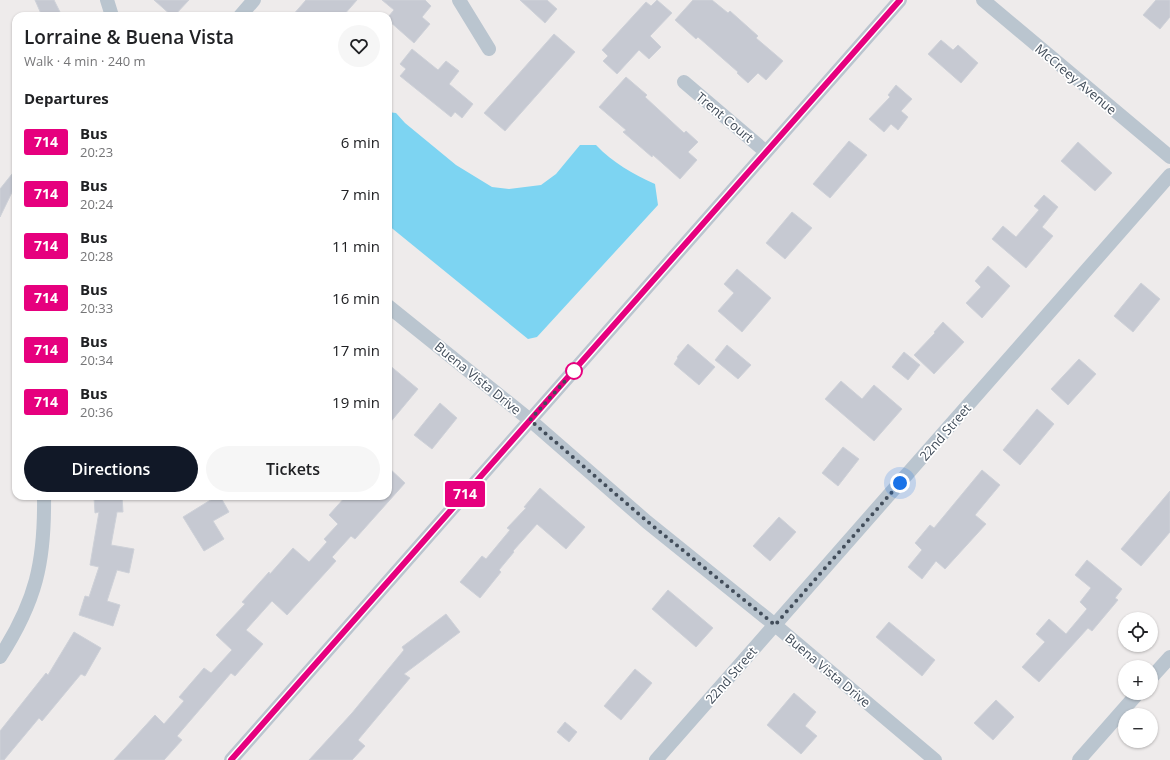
<!DOCTYPE html>
<meta charset="utf-8">
<style>
body{margin:0;font-family:"Open Sans",sans-serif;background:#f6f6f6;color:#202124;height:100vh;display:flex;flex-direction:column;font-size:15px;white-space:nowrap}
*{box-sizing:border-box;margin:0}
p{font-size:13px;color:#757577}
.icon{flex:none;width:22px;height:22px;fill:none;stroke:currentColor;stroke-width:2;stroke-linecap:round;stroke-linejoin:round}
.map{position:relative;flex:1;overflow:hidden}
.panel{position:absolute;left:12px;top:12px;width:380px;height:488px;display:flex;flex-direction:column;background:#fff;border-radius:12px;box-shadow:0 1px 3px #0004}
.panel>*{flex:none}
.badge{padding:0 8px;border-radius:3px;font-size:14px;line-height:26px}
.tools{position:absolute;left:1118px;top:612px;display:grid;gap:8px}
.tools a{display:grid;place-items:center;width:40px;height:40px;border-radius:50%;background:#fff;box-shadow:0 1px 3px #0004;font-size:20px}
.you{position:absolute;width:20px;height:20px;margin:-10px;border:3px solid #fff;border-radius:50%;background:#1a73e8;box-shadow:0 0 0 6px #1a73e833}
.map>.badge{position:absolute;translate:-50% -50%;box-shadow:0 0 0 2px #fff}
h2{padding:0 12px;font-size:15px;line-height:36px}
.round{display:grid;place-items:center;flex:none;width:42px;height:42px;border-radius:21px;background:#f6f6f6}
.headline{display:flex;align-items:center;justify-content:space-between;height:68px;padding:0 12px}
h1{font-size:19px;font-weight:600;line-height:30px}
.cta{display:flex;gap:8px;margin-top:auto;padding:8px 12px}
.cta a{flex:1;height:46px;border-radius:24px;background:#111827;color:#fff;font-size:16px;font-weight:600;line-height:46px;text-align:center}
.cta a+a{background:#f6f6f6;color:#202124}
ul{padding:0;list-style:none}
li{display:flex;align-items:center;gap:12px;height:52px;padding:0 12px}
li div{flex:1}
li b{display:block;font-size:15px}
li em{font-style:normal}
li .badge{min-width:44px;font-weight:700;text-align:center}
.map>svg:first-child{display:block}
</style>
<div class="map">
<svg width="1170" height="760" viewBox="0 0 1170 760">
<rect width="100%" height="100%" fill="#eeebeb"/>
<!-- water -->
<path fill="#7dd4f2" d="M388,112l8,1 9,10 51,42 36,22 17,2 32,-4 15,-11 24,-29h16c17,18 37,29 59,39l3,21 -121,132 -9,2 -140,-114z"/>
<!-- building -->
<path fill="#c6c9d2" stroke="#ced1d8" d="M35,0h19l8,16h-20z
M154,0h35l-15,16h-2z
M306,0h51l-14,16h-51z
M382,0h43l6,6 -9,11 8,7 -16,19 -26,-23v-3l6,-7z
M520,0h27l10,9 -12,14z
M657,0l15,13 -22,23 11,11 -12,12 -10,-9 -22,24 -14,-13 5,-5 -6,-6 44,-48 5,4z
M693,0h19l16,13 2,-2 28,25 -2,2 27,23 -17,19 -8,-7 -10,10 -11,-10 1,-1 -40,-35 -2,2 -21,-19z
M1156,0h14v17l-10,12 -17,-14z
M554,34l21,18 -70,79 -21,-18z
M941,40l12,10 5,-5 20,18 -17,20 -33,-29z
M412,49l26,21 8,-9 13,10 -10,13 24,20 -11,14 -7,-6 -4,5 -51,-41 6,-7 -6,-5z
M626,77l21,18 -2,2 39,36 2,-2 12,11 -10,10 9,8 -17,19 -27,-24 -1,2 -29,-25 3,-2 -27,-23z
M896,85l16,14 -11,12 7,6 -10,13 -7,-6 -7,8 -15,-13 21,-22 -2,-2z
M849,141l18,14 -37,43 -17,-14z
M1078,142l34,31 -17,18 -34,-30z
M16,169v15l-16,33v-28z
M1044,195l14,12 -16,20 11,9 -27,32 -34,-29 11,-13 13,11 23,-27 -5,-4z
M792,212l20,16 -27,31 -19,-16z
M988,266l22,20 -28,32 -16,-15 15,-16 -6,-6z
M737,269l34,29 -29,34 -24,-21 16,-18 -10,-9z
M1141,283l19,16 -27,33 -19,-16z
M943,322l21,20 -30,32 -20,-19 21,-22 -1,-1z
M688,344l27,23 -16,18 -25,-21 4,-6 -1,-1z
M727,345l24,20 -13,14 -23,-19z
M904,352l16,13 -12,15 -16,-13z
M1079,359l17,15 -28,31 -17,-16z
M388,364l30,25 -30,36z
M841,381l21,18 12,-14 28,24 -28,32 -49,-42z
M440,403l17,15 -25,31 -18,-14z
M1037,409l17,15 -34,41 -17,-15z
M843,447l16,12 -21,27 -16,-13z
M388,467l17,16 -50,56 -4,-3 -19,21 4,4 -49,54 -15,-14 -26,29 17,14 -28,32 -4,-3 -54,63 5,4 -18,20h-50l41,-45 9,9 20,-23 -5,-4 25,-29 7,5 21,-23 -16,-15 29,-31 -3,-2 27,-30 1,2 23,-26 16,14 18,-20 -3,-3 14,-15 -9,-9 17,-19h42z
M982,470l18,15 -25,30 11,9 -41,45 -9,-8 -14,18 -14,-12 14,-17 -7,-7 15,-18 4,3z
M540,488l45,39 -19,22 -29,-25 -24,27 1,1 -15,18 2,2 -21,26 -20,-16 22,-26 4,3 24,-29 -3,-2 19,-20 -2,-1z
M1170,491v41l-29,34 -20,-17z
M101,496h21l1,16h-6l-6,33 23,4 -5,24 -12,-3 -10,31 13,4 -7,21 -34,-11 6,-19 4,1 10,-30 -9,-2 9,-53 -4,1 -1,-16z
M217,496h3l9,16 -16,9 11,18 -20,12 -21,-34z
M779,517l17,15 -26,29 -17,-15z
M1087,560l35,29 -7,9 3,2 -26,31 -4,-3 -49,54 -17,-15 23,-25 -9,-8 13,-15 17,15 21,-25 -7,-7 11,-14 -16,-13z
M668,590l45,38 -17,19 -44,-38z
M446,614l14,18 -56,42 6,4 -52,62 7,6 -13,14h-43l43,-47 52,-63 -2,-3z
M889,622l46,38 -13,16 -46,-39z
M74,632l27,16 -16,28 -4,-2 -39,47 -3,-3 -35,42h-4v-29l46,-58 2,2z
M635,669l17,14 -31,37 -17,-14z
M794,693l22,19 -11,14 12,10 -16,18 -34,-29z
M996,700l18,17 -21,23 -19,-17z
M565,722l12,10 -8,10 -12,-10z"/>
<g fill="none" stroke-linecap="round" stroke-linejoin="round">
<!-- street -->
<path stroke="#bac5cf" stroke-width="14" d="M107,0l5,16
M459,0l30,49
M983,0l187,157
M240,16l14,-16
M684,82l82,70
M388,306l142,114 117,102 128,103 160,135
M0,657c36,-56 45,-95 44,-161
M1151,678l19,-21
M231,760l669,-760
M656,760l514,-585
M1079,760l59,-67"/>
</g>
<g fill="none" stroke-linecap="round" stroke-linejoin="round">
<!-- line casing -->
<g stroke="#fff" stroke-width="9">
<path id="line" d="M231,760l669,-760"/>
</g>
<!-- line -->
<use href="#line" stroke="#e6007e" stroke-width="6"/>
<!-- walk -->
<path stroke="#424d5a" stroke-width="4" stroke-dasharray="0 7.2" d="M574,371l-44,49 118,102 127,103 125,-142"/>
</g>
<!-- markers -->
<circle fill="#fff" stroke="#e6007e" stroke-width="2" cx="574" cy="371" r="8"/>
<g text-anchor="middle" dominant-baseline="central" stroke-width="3.5" stroke-linejoin="round" paint-order="stroke">
<!-- street labels -->
<g font-size="13" fill="#424d5a" stroke="#fff">
<text transform="translate(1076 79) rotate(40)">McCreey Avenue</text>
<text transform="translate(725 117) rotate(40)">Trent Court</text>
<text transform="translate(478 378) rotate(39)">Buena Vista Drive</text>
<text transform="translate(945 432) rotate(-49)">22nd Street</text>
<text transform="translate(828 670) rotate(40)">Buena Vista Drive</text>
<text transform="translate(731 675) rotate(-49)">22nd Street</text>
</g>
</g>
</svg>
<div class="tools">
<a><svg class="icon" aria-label="locate" viewBox="0 0 24 24"><circle cx="12" cy="12" r="6"/><path d="M12 2v4M12 18v4M2 12h4M18 12h4"/></svg></a>
<a>+</a>
<a>−</a>
</div>
<div class="you" style="left:900px;top:483px"></div>
<b class="badge" style="left:465px;top:494px;background:#e6007e;color:#fff">714</b>
<section class="panel">
<div class="headline"><div><h1>Lorraine &amp; Buena Vista</h1><p>Walk · 4 min · 240 m</p></div><a class="round"><svg class="icon" aria-label="heart" viewBox="0 0 24 24"><path d="M12 20l-8-8c-3-5 5-10 8-4 3-6 11-1 8 4z"/></svg></a></div>
<h2>Departures</h2>
<ul>
<li><span class="badge" style="background:#e6007e;color:#fff">714</span><div><b>Bus</b><p>20:23</p></div><em>6 min</em></li>
<li><span class="badge" style="background:#e6007e;color:#fff">714</span><div><b>Bus</b><p>20:24</p></div><em>7 min</em></li>
<li><span class="badge" style="background:#e6007e;color:#fff">714</span><div><b>Bus</b><p>20:28</p></div><em>11 min</em></li>
<li><span class="badge" style="background:#e6007e;color:#fff">714</span><div><b>Bus</b><p>20:33</p></div><em>16 min</em></li>
<li><span class="badge" style="background:#e6007e;color:#fff">714</span><div><b>Bus</b><p>20:34</p></div><em>17 min</em></li>
<li><span class="badge" style="background:#e6007e;color:#fff">714</span><div><b>Bus</b><p>20:36</p></div><em>19 min</em></li>
</ul>
<div class="cta"><a>Directions</a><a>Tickets</a></div>
</section>
</div>
